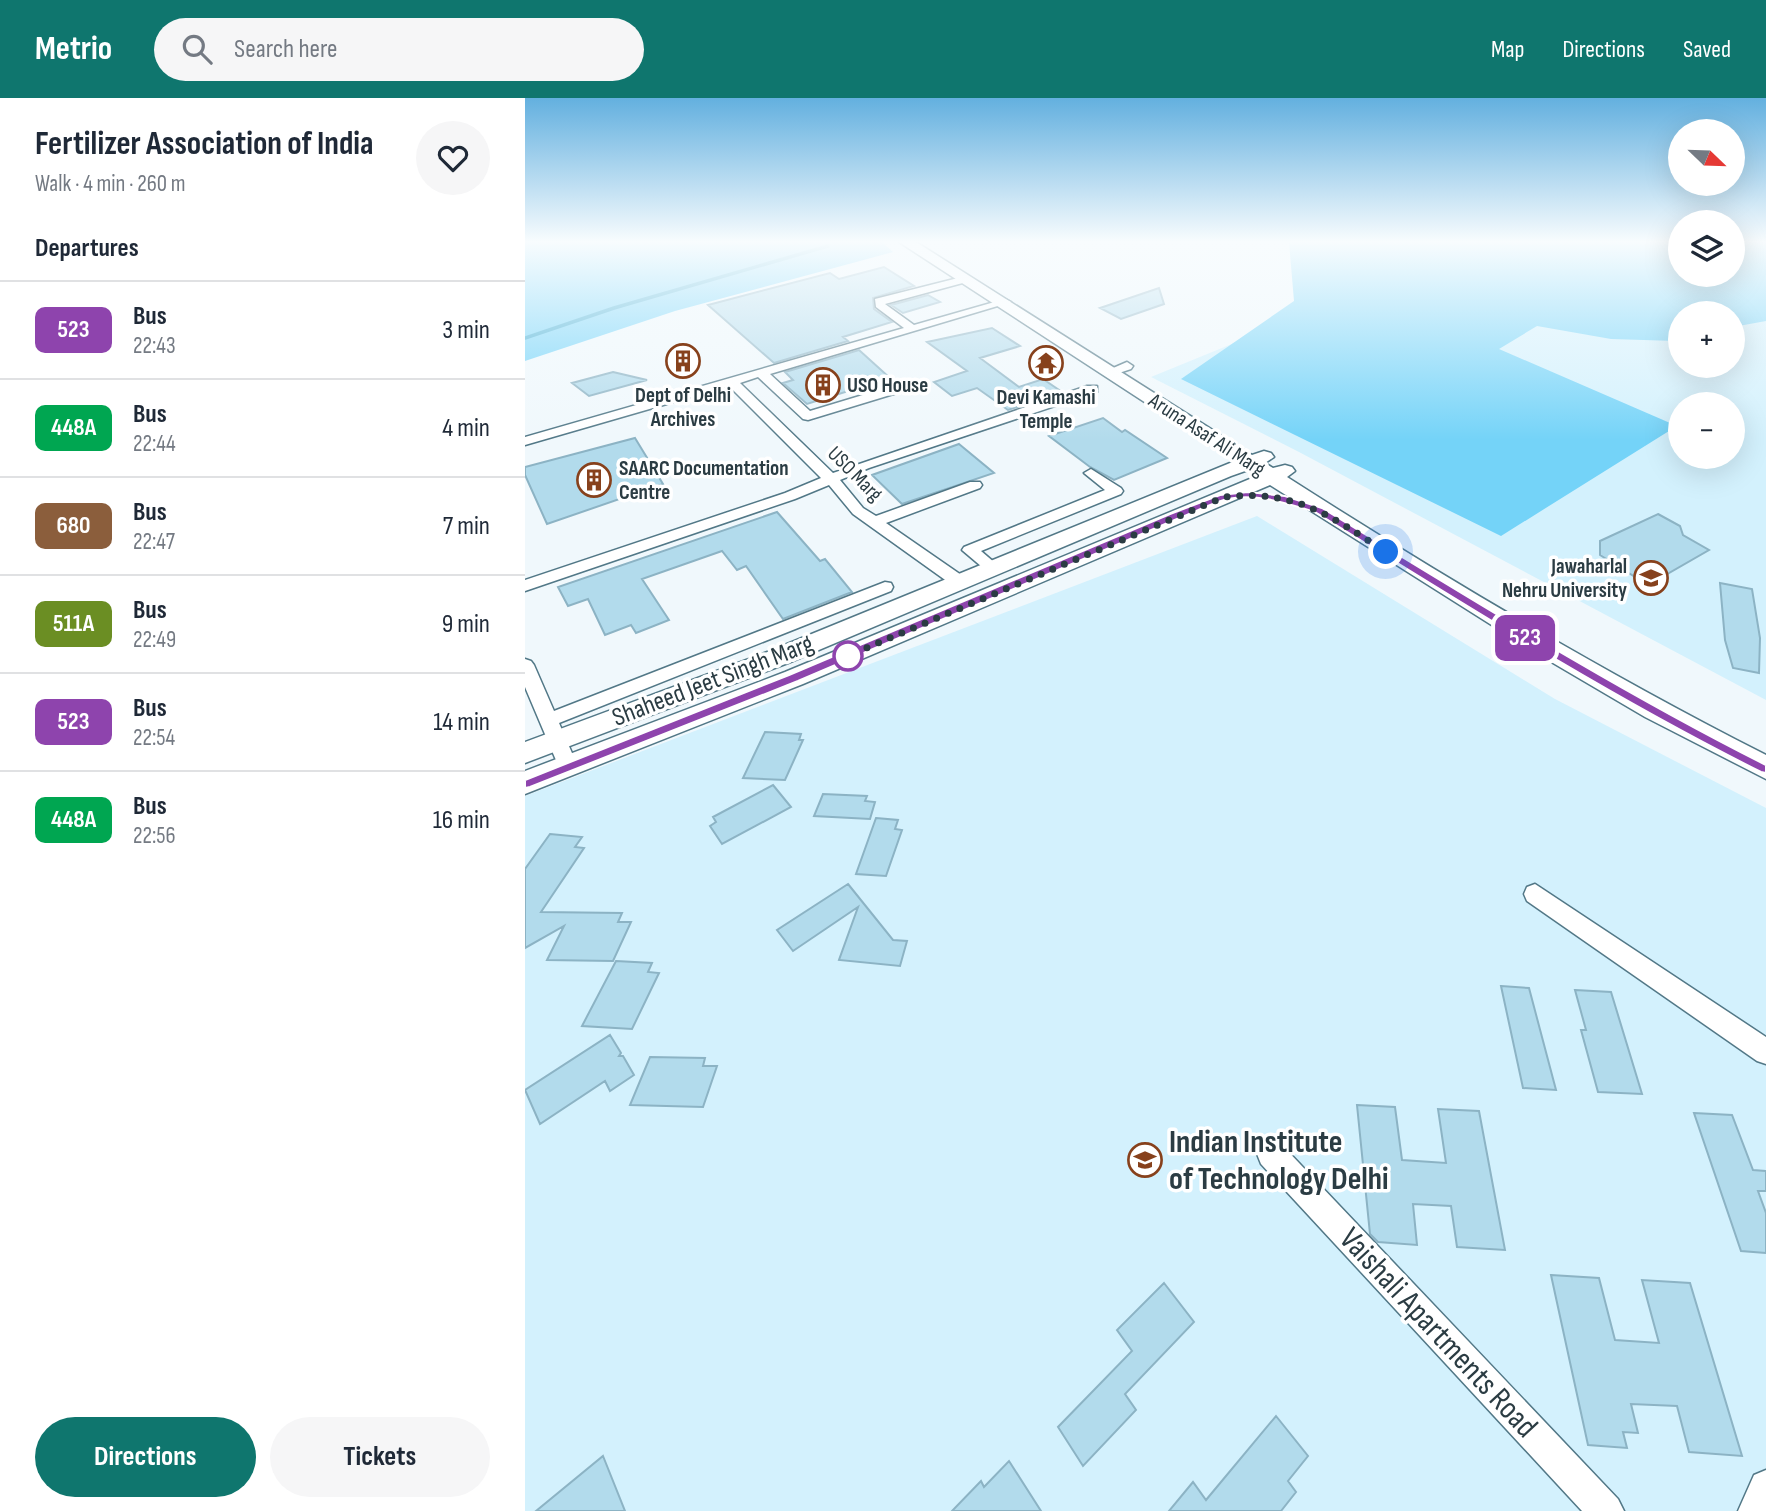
<!DOCTYPE html>
<meta charset="utf-8">
<style>
body{margin:0;font-family:"Sofia Sans Condensed",sans-serif;background:#f6f6f7;color:#1f2937;height:100vh;display:flex;flex-direction:column;font-size:26px;white-space:nowrap}
*{box-sizing:border-box;margin:0}
p{font-size:23px;color:#747a83}
.icon{flex:none;width:38px;height:38px;fill:none;stroke:currentColor;stroke-width:2;stroke-linecap:round;stroke-linejoin:round}
.map{position:relative;flex:1;overflow:hidden}
.sheet{display:flex;flex-direction:column;background:#fff;width:525px}
.sheet>*{flex:none}
.badge{padding:0 14px;border-radius:10px;font-size:24px;line-height:46px}
.needle{width:46px;rotate:113deg}
.fabs{position:absolute;left:1143px;top:21px;display:grid;gap:14px}
.fabs a{display:grid;place-items:center;width:77px;height:77px;border-radius:50%;background:#fff;box-shadow:0 7px 28px #0002;font-size:35px}
.you{position:absolute;width:35px;height:35px;margin:-18px;border:5px solid #fff;border-radius:50%;background:#1a73e8;box-shadow:0 0 0 10px #1a73e833}
.map>.badge{position:absolute;translate:-50% -50%;box-shadow:0 0 0 4px #fff}
h2{padding:0 35px;font-size:26px;line-height:63px}
.round{display:grid;place-items:center;flex:none;width:74px;height:74px;border-radius:37px;background:#f6f6f7}
.head{display:flex;align-items:center;justify-content:space-between;height:119px;padding:0 35px}
h1{font-size:33px;font-weight:700;line-height:52px}
.cta{display:flex;gap:14px;margin-top:auto;padding:14px 35px}
.cta a{flex:1;height:80px;border-radius:42px;background:#0f766e;color:#fff;font-size:28px;font-weight:700;line-height:80px;text-align:center}
.cta a+a{background:#f6f6f7;color:#1f2937}
ul{padding:0;list-style:none}
li{display:flex;align-items:center;gap:21px;height:98px;padding:0 35px;border-top:2px solid #e0e1e3}
li div{flex:1}
li b{display:block;font-size:26px}
li em{font-style:normal}
li .badge{min-width:77px;font-weight:700;text-align:center}
header{display:flex;align-items:center;gap:42px;box-sizing:border-box;height:98px;padding:0 35px;background:#0f766e;color:#fff}
header strong{font-size:33px}
nav{display:flex;gap:38px;margin-inline-start:auto;font-size:24px}
.search{width:490px;height:63px;background:#f6f6f7;display:flex;align-items:center;gap:18px;box-sizing:border-box;padding:0 24px;border-radius:38px;color:#747a83;font-size:26px}
main{display:flex;flex:1;min-height:0}
.map>svg:first-child{display:block}
</style>
<header>
<strong>Metrio</strong>
<div class="search"><svg class="icon" aria-label="search" viewBox="0 0 24 24"><circle cx="10" cy="10" r="6"/><path d="M15 15l6 6"/></svg>Search here</div>
<nav><a>Map</a><a>Directions</a><a>Saved</a></nav>
</header>
<main>
<section class="sheet">
<div class="head"><div><h1>Fertilizer Association of India</h1><p>Walk · 4 min · 260 m</p></div><a class="round"><svg class="icon" aria-label="heart" viewBox="0 0 24 24"><path d="M12 20l-8-8c-3-5 5-10 8-4 3-6 11-1 8 4z"/></svg></a></div>
<h2>Departures</h2>
<ul>
<li><span class="badge" style="background:#8e44ad;color:#fff">523</span><div><b>Bus</b><p>22:43</p></div><em>3 min</em></li>
<li><span class="badge" style="background:#00a651;color:#fff">448A</span><div><b>Bus</b><p>22:44</p></div><em>4 min</em></li>
<li><span class="badge" style="background:#8b5e3c;color:#fff">680</span><div><b>Bus</b><p>22:47</p></div><em>7 min</em></li>
<li><span class="badge" style="background:#6b8e23;color:#fff">511A</span><div><b>Bus</b><p>22:49</p></div><em>9 min</em></li>
<li><span class="badge" style="background:#8e44ad;color:#fff">523</span><div><b>Bus</b><p>22:54</p></div><em>14 min</em></li>
<li><span class="badge" style="background:#00a651;color:#fff">448A</span><div><b>Bus</b><p>22:56</p></div><em>16 min</em></li>
</ul>
<div class="cta"><a>Directions</a><a>Tickets</a></div>
</section>
<div class="map">
<svg width="1241" height="1413" viewBox="0 0 1241 1413">
<rect width="100%" height="100%" fill="#f0f8fc"/>
<!-- built -->
<path fill="#d3f1fd" fill-rule="evenodd" d="M1155,144v33h53v-33h33v458l-467,-248 -148,-75 166,-68zM1155,215h53v53h-53zM1155,306h53v53h-53z
M732,418l298,183 211,109v703h-1241v-715z"/>
<!-- green -->
<path fill="#74d3f8" d="M0,144h357l11,10 -218,59 -150,50z
M764,144h391v33h53v-33h33v79l-33,6v-14h-53v27l-4,1 -65,-2 -74,-13 -38,23 178,77 -176,110 -320,-157 113,-78z"/>
<g fill="none" stroke-linecap="round" stroke-linejoin="round">
<!-- stream -->
<path stroke="#3caad1" stroke-width="3.5" d="M0,240l89,-30 214,-62"/>
</g>
<!-- building -->
<path fill="#b2dbec" stroke="#8cb3c4" stroke-width="2" d="M359,169l30,19 -41,12 1,11 18,13 -49,15 5,4 -74,22 -66,-58 122,-32 9,6z
M634,190l5,16 -43,15 -21,-11z
M403,197l12,7 -37,11 -12,-8z
M467,230l28,18 -40,12 39,29 24,-8 19,13 -54,18 -31,-22 -25,8 -18,-14 33,-11 -40,-29z
M334,252l31,28 -83,26 -24,-21 10,-3 -8,-8z
M88,274l34,8 -58,16 -17,-13z
M578,320l19,14 3,-2 42,28 -53,22 -24,-13 -41,-31z
M110,340l28,46 -116,40 -22,-49v-8z
M434,346l35,29 -92,31 -30,-29z
M252,414l43,49 5,-2 27,33 -69,27 -37,-53 -9,4 -15,-19 -80,28 27,41 -33,13 -5,-8 -26,10 -17,-36 -20,7 -10,-19z
M1133,416l22,12 3,9 26,15 -61,35 -48,-30v-14z
M1195,485l32,6 8,49 -1,35 -26,-5 -8,-28z
M240,634l36,2 -2,6h4l-18,40 -42,-2z
M248,687l18,22 -69,37 -12,-18 6,-4 -3,-5z
M298,696l44,2 -2,5 10,1 -5,17 -56,-3z
M351,720l22,2 -3,9 7,1 -16,46 -30,-2z
M25,736l32,3 -7,10 9,1 -43,64 81,1 -4,9h13l-18,39 -66,-1 17,-34 -39,22v-79z
M323,786l45,56 14,1 -7,25 -61,-6 19,-53 -65,44 -16,-21z
M91,863l36,2 -4,9 11,1 -27,56 -50,-3z
M976,888l28,2 27,102 -33,-2z
M1050,892l36,2 31,102 -44,-2 -17,-62h5z
M85,937l11,18 -2,3h4l11,19 -24,16 -5,-10 -65,43 -15,-34z
M125,959l55,1 -2,8h14l-14,41 -73,-2z
M832,1007l38,2 7,53 44,3 -8,-54 41,2 26,139 -48,-3 -6,-41 -38,-2 4,41 -39,-3 -8,-8z
M1169,1015l38,2 21,55 13,1v20h-8l8,22v40l-25,-2z
M1026,1177l48,3 16,62 44,3 -17,-63 48,3 52,173 -53,-4 -12,-46 -46,-2 7,29 -15,-1 4,16 -39,-3z
M639,1185l30,39 -69,72 11,16 -53,56 -25,-39 74,-76 -15,-21z
M751,1318l32,40 -20,25 8,11 -15,19h-112l24,-29 13,18z
M78,1358l22,55h-89z
M484,1363l32,50h-89l29,-30 3,6z"/>
<g fill="none" stroke-linecap="round" stroke-linejoin="round">
<!-- street casing -->
<g stroke="#527887" stroke-width="3">
<path id="street" d="M441,178l5,3 -1,2 -85,23 29,21 91,-26 6,3 -241,72 40,37 96,-29 6,4 -2,3 -102,31 -5,-1 -45,-42 -18,6 93,90 254,-87h10v6l-228,76 -29,12 23,28 13,8 94,-34h10l2,3 -2,3 -94,35 81,56 2,4 -2,4h-12l-102,-73 -24,-29 -34,14 -270,92v-11l260,-87 36,-15 -92,-92 -204,59v-8l379,-109 -28,-21 -1,-8z
M602,264l6,4 -2,3 -21,7 -6,-4z
M566,371l30,19 2,3 -2,3 -140,57 21,18 -2,3h-12l-26,-22 2,-3 141,-57 -21,-17z
M360,484l6,1 2,4 -2,4 -332,132 19,44 -3,5 -7,3 -7,-3 -36,-85v-28l6,2 3,4 20,46z
M1010,786l231,153v27l-9,-3 -230,-160 -3,-7 3,-7z
M746,1042l10,4 337,355 6,12h-42l-321,-347 -4,-10 4,-10z
M1241,1372v41h-28l16,-36z"/>
</g>
<!-- secondary casing -->
<g stroke="#527887" stroke-width="3">
<path id="secondary" d="M374,144h17l336,213 12,-4 7,2 3,4 -9,6 8,5 12,-3 7,2 3,4 -8,6c156,100 314,194 479,278v24l-121,-62 -109,-64 -266,-168 -467,199 -278,110v-23l260,-99 472,-196 -9,-6 -17,6 -443,187 -263,100v-21l245,-91 465,-190z"/>
</g>
<!-- street -->
<use href="#street" fill="#fff" fill-rule="evenodd"/>
<!-- secondary -->
<use href="#secondary" fill="#fff" fill-rule="evenodd"/>
</g>
<!-- sky -->
<linearGradient id="sky" x2="0" y2="1"><stop stop-color="#63b0df"/><stop offset="0.42" stop-color="#f8fcfe"/><stop offset="1" stop-color="#f8fcfe" stop-opacity="0"/></linearGradient>
<rect width="1241" height="342" fill="url(#sky)"/>
<!-- line -->
<path fill="#8e44ad" stroke="#fff" stroke-width="2" d="M723,394l37,4 37,12c148,90 293,181 444,257v8l-5,-1c-154,-77 -299,-169 -446,-260 -28,-9 -62,-20 -91,-12 -16,5 -32,13 -47,19l-379,162 -268,106 -5,1v-8l264,-105 381,-161 50,-19z"/>
<g fill="none" stroke-linecap="round" stroke-linejoin="round">
<!-- walk -->
<path stroke="#2b3c43" stroke-width="7" stroke-dasharray="0 12.6" d="M323,558l-8,3 384,-162c71,-8 105,18 162,55"/>
</g>
<!-- icons -->
<defs>
<g id="building-ring" transform="scale(1.75)"><circle r="9.5" fill="#fff" stroke="#87411c" stroke-width="1.5"/><path d="M-4-6H4V6H1V3H-1V6H-4ZM-2.5-4.3h1.7v1.8h-1.7ZM.8-4.3h1.7v1.8H.8ZM-2.5-1h1.7V.8h-1.7ZM.8-1h1.7V.8H.8Z" fill="#87411c"/></g>
<g id="temple-ring" transform="scale(1.75)"><circle r="9.5" fill="#fff" stroke="#87411c" stroke-width="1.5"/><path d="M0-6L5-2H3V0L6.5 2.5H4V6H1.5V3h-3V6H-4V2.5H-6.5L-3 0V-2H-5Z" fill="#87411c"/></g>
<g id="university-ring" transform="scale(1.75)"><circle r="9.5" fill="#fff" stroke="#87411c" stroke-width="1.5"/><path d="M0-5L7-2L0 1L-7-2ZM-4 1L0 2.5L4 1V4Q0 6-4 4Z" fill="#87411c"/></g>
</defs>
<g fill-rule="evenodd">
<use href="#building-ring" x="158" y="263"/>
<use href="#temple-ring" x="521" y="265"/>
<use href="#building-ring" x="298" y="287"/>
<use href="#building-ring" x="69" y="382"/>
<use href="#university-ring" x="1126" y="480"/>
<use href="#university-ring" x="620" y="1062"/>
</g>
<!-- markers -->
<circle fill="#fff" stroke="#8e44ad" stroke-width="3.5" cx="323" cy="558" r="14"/>
<g text-anchor="middle" dominant-baseline="central" stroke-width="7" stroke-linejoin="round" paint-order="stroke">
<!-- far-poi labels -->
<g font-size="21" font-weight="bold" fill="#2b3c43" stroke="#fff" text-anchor="start">
<text x="322" y="287">USO House</text>
<text x="158" y="297" text-anchor="middle">Dept of Delhi<tspan x="158" dy="24">Archives</tspan></text>
<text x="521" y="299" text-anchor="middle">Devi Kamashi<tspan x="521" dy="24">Temple</tspan></text>
<text x="94" y="370">SAARC Documentation<tspan x="94" dy="24">Centre</tspan></text>
<text x="1102" y="468" text-anchor="end">Jawaharlal<tspan x="1102" dy="24">Nehru University</tspan></text>
</g>
<!-- far-street labels -->
<g font-size="21" fill="#2b3c43" stroke="#fff">
<text transform="translate(682 337) rotate(33)">Aruna Asaf Ali Marg</text>
<text transform="translate(330 376) rotate(45)">USO Marg</text>
</g>
<!-- street labels -->
<g font-size="26" fill="#2b3c43" stroke="#fff">
<text transform="translate(188 583) rotate(-21)">Shaheed Jeet Singh Marg</text>
</g>
<!-- near-poi labels -->
<g font-size="32" font-weight="bold" fill="#2b3c43" stroke="#fff" text-anchor="start">
<text x="644" y="1044">Indian Institute<tspan x="644" dy="37">of Technology Delhi</tspan></text>
</g>
<!-- near-street labels -->
<g font-size="32" fill="#2b3c43" stroke="#fff">
<text transform="translate(913 1235) rotate(47)">Vaishali Apartments Road</text>
</g>
</g>
</svg>
<div class="fabs">
<a><svg class="needle" viewBox="-14 -14 28 28"><path d="M0-13l5 13h-10z" fill="#e53935"/><path d="M0 13l5-13h-10z" fill="#747a83"/></svg></a>
<a><svg class="icon" aria-label="layers" viewBox="0 0 24 24"><path d="M12 4l9 5-9 5-9-5zM3 14l9 5 9-5"/></svg></a>
<a>+</a>
<a>−</a>
</div>
<div class="you" style="left:861px;top:454px"></div>
<b class="badge" style="left:1000px;top:540px;background:#8e44ad;color:#fff">523</b>
</div>
</main>
